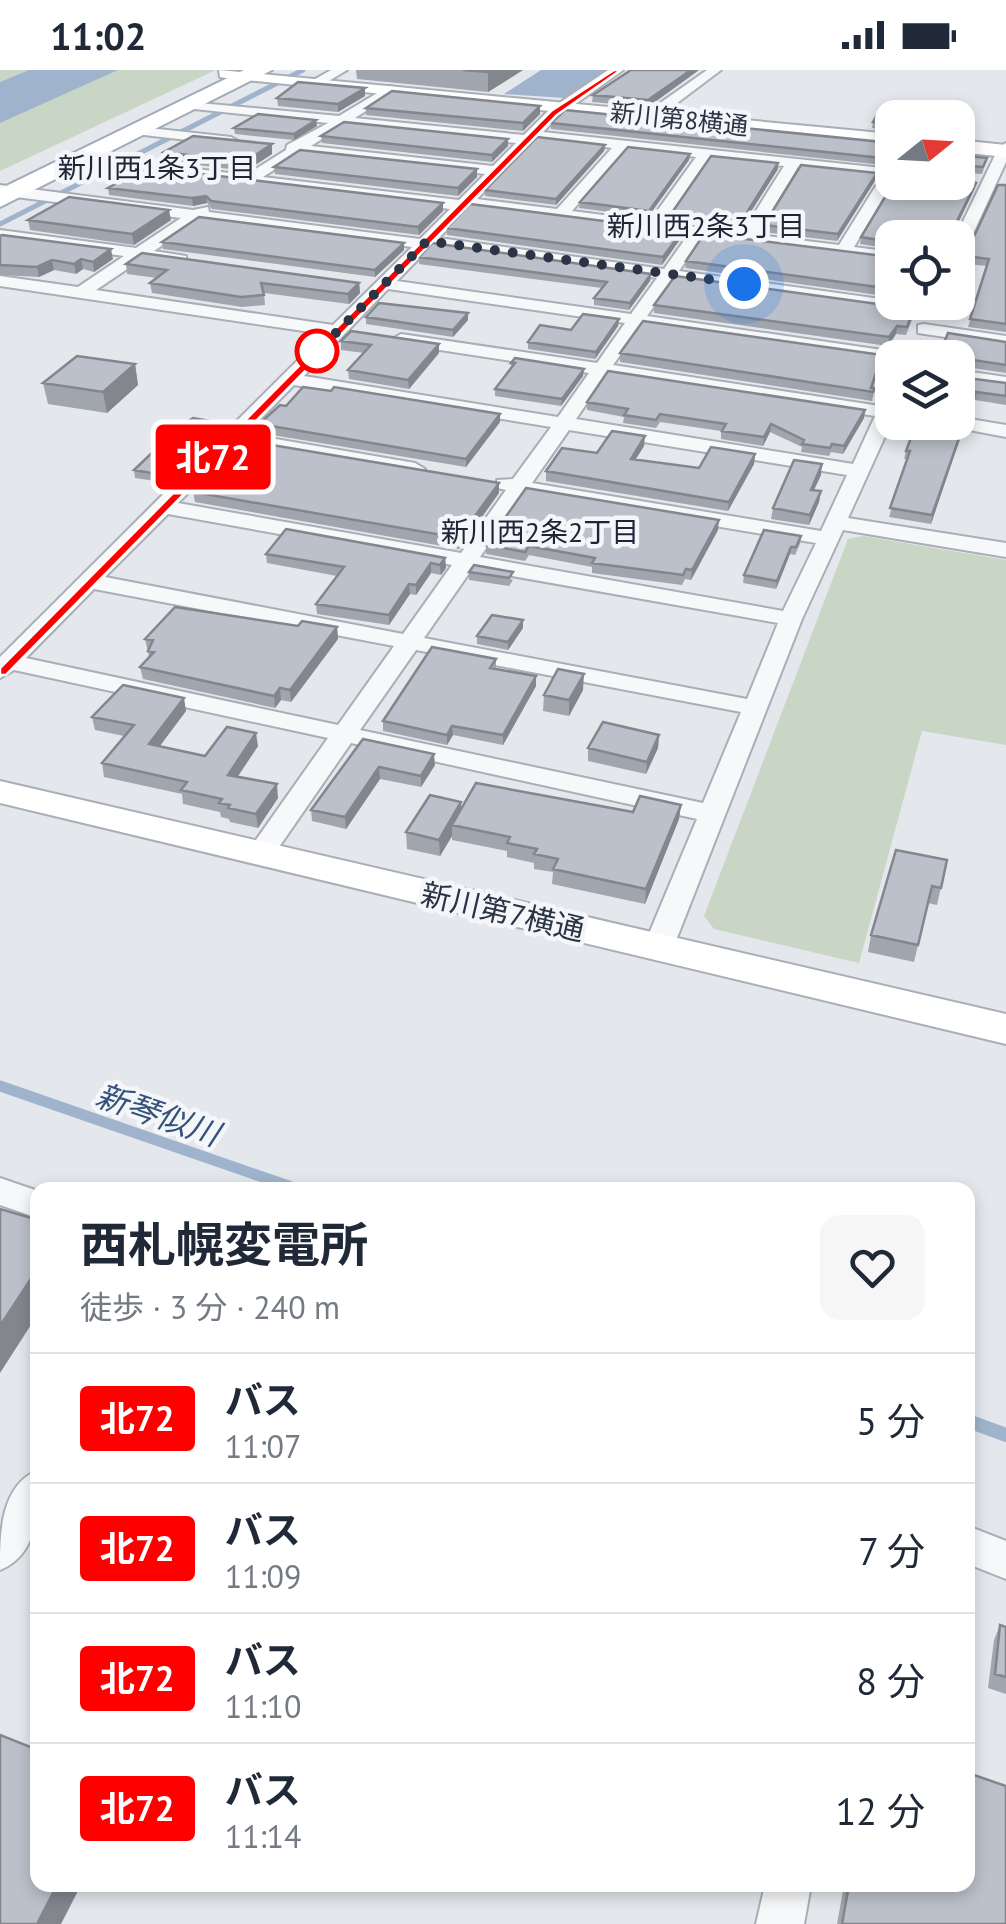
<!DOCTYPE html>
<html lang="ja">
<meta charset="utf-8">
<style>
body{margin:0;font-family:"PT Sans","Noto Sans JP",sans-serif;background:#f6f6f7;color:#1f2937;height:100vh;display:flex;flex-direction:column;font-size:38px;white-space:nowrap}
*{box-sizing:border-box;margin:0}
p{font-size:32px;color:#747a83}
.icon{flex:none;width:55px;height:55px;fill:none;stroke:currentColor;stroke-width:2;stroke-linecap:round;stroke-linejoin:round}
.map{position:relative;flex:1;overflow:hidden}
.panel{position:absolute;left:30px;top:1112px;width:945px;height:710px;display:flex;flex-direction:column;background:#fff;border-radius:20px;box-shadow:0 5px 15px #0003}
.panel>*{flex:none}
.badge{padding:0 20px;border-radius:8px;font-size:35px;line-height:65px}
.needle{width:65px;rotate:72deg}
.controls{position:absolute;left:875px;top:30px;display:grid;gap:20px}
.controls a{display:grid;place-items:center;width:100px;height:100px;border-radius:20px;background:#fff;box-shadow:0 5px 15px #0003;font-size:50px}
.you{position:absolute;width:50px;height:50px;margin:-25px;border:8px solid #fff;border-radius:50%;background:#1a73e8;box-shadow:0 0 0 15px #1a73e833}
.map>.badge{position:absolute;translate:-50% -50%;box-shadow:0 0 0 5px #fff}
.round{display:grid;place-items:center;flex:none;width:105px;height:105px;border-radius:20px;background:#f6f6f7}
.head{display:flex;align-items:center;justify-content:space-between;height:170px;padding:0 50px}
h1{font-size:48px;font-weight:700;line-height:75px}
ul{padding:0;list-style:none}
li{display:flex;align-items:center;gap:30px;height:130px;padding:0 50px;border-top:2px solid #e0e1e3}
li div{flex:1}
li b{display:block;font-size:38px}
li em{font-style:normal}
li .badge{min-width:110px;font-weight:700;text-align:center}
.status{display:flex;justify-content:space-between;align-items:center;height:70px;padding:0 50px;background:#fff;direction:ltr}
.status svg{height:28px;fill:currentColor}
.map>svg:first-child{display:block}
</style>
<div class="status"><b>11:02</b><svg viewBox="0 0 49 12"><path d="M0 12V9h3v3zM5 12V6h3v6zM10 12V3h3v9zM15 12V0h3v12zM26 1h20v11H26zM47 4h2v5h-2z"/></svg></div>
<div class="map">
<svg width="1006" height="1854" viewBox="0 0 1006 1854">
<rect width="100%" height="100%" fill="#e4e7ec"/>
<!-- green -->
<path fill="#c9d6c5" d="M0,0h216l-216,101z
M863,466l143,24v185l-84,-14 -63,232 -145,-34 -10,-13 144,-377z"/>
<!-- water -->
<path fill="#9fb4cc" d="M29,0h89l-118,53v-41z
M541,0h64l-41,28 -60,-4z"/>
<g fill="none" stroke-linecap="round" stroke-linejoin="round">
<!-- stream-far2 -->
<path stroke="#9fb4cc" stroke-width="5" d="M0,154l303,-154"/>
<!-- stream-far1 -->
<path stroke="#9fb4cc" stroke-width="11" d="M0,1016l300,104"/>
<!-- stream -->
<path stroke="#9fb4cc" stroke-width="14" d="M968,1351l38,14"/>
<!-- street casing -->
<g stroke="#a9aeb7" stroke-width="4">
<path id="street" d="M331,0h16l-25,15 -12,-3z
M608,0h15l-64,46 -16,16 349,37 1,13 -39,65 38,5v10l-190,-25 -23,34 252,35 9,5 -9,5 -258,-36 -26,36 256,37 9,5h-20v4l-251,-36 -28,39 267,41 5,-9 7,-2v26l-44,97 158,25v14l-163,-27 -41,89 -129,329 -5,7h-20l-5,-7 54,-129 -346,-76 -81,117h-20l-4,-6 82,-116 -314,-68 -14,8v-21l324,-323 -324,-48v-10l78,11 46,-31 -124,-16v-10l136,18 45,-30 -181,-23v-10l193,25 15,-3 1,5 211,27 30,-30 -370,-46 -7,-4 7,-4 166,20 40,-25 1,-5 41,-22 -134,-14 -5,-1v-6l150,14 50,-30 5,1v6l-39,25 169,17 25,-25zM344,55l172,18 -23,23 -182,-20zM536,69l76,9 -55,61 -80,-10zM626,79l70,8 -46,64 -78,-10zM300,83l185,21 -26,26 -196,-23zM709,88l75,8 -42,67 -78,-10zM798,97l84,9 -43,69 -82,-10zM469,137l219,28 -24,34 -225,-31zM199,150l213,27 -79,78 -237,-35 46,-31 44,3v-6l-32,-5zM431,176l226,32 -26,36 -234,-33zM388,219l237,34 -28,40 -196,-29 -9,5 9,5 188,29 -31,44 -254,-41zM606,305l269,41 -22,48 -277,-45zM294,315l257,42 -38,52 -16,1v8l9,2 -45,63 -283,-50 58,-58 179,30 10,-6 -10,-6 -169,-29zM569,360l278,45 -26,56 -289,-48zM524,424l292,49 -33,68 -303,-54zM168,444l284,51 -49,69 -298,-57zM472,499l306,54 -31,76 -323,-61zM94,519l300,57 -56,79 -312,-67zM416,580l325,62 -38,91 -343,-73z
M707,0h14l-65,49h-10v-6z
M140,57l91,10 7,4 -7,4 -96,-11 -2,-3z
M1006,73v19l-40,87 -8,5 -3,-16 44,-91z
M924,254l82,12v10l-88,-13v-8z
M958,300l48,7v12l-48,-8z
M958,347l48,8v12l-58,-11 -2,-4h12z
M0,1108l38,13v27l-38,-13z
M38,1400c0,37 2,84 -38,100 0,-36 0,-84 38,-100z
M968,1456l38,15v38l-38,-15z
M765,1815h46l-7,39h-48z"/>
</g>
<!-- secondary casing -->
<g stroke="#a9aeb7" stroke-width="4">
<path id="secondary" d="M219,0l673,64v12l-666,-68 -6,-1z
M958,70l48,5v12l-48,-5z
M0,711l1006,233v30l-1006,-241z"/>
</g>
<!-- primary casing -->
<g stroke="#a3abb8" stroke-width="4">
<path id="primary" d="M244,0h28l-272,137v-18z"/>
</g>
<!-- street -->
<use href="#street" fill="#f7f8fa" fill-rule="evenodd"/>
<!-- secondary -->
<use href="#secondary" fill="#fff" fill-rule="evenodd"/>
<!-- primary -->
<use href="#primary" fill="#fff" fill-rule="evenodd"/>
</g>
<!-- wall -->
<path fill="#a1a5ae" d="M356,0h167l-35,22 -131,-13z
M699,0l-51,37 -56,-5 1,-7z
M365,18v8l-27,16 -60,-6 -1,-8z
M366,38l174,6 -17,17 -157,-16z
M892,48v13l-20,-3 1,-6z
M551,53l341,20v23l-341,-37z
M317,56l-23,14 -59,-6 -1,-6z
M321,66l187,10 -16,16 -170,-19z
M605,75l-1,6 -48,54 -71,-9v-6z
M164,82l108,2 -26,17 -80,-10z
M958,85l29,3 -5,16 -24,-2z
M689,90l-41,57 -69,-9 1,-6z
M274,97l203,10 -19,19 -183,-22z
M778,99l-38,60 -69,-9v-6z
M876,109l-39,62 -74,-9 1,-7z
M976,113l-2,7 -82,48v11l-32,-5 1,-7z
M1006,115v147l-38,-5 19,-61 -29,-3v-15l3,2 10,-7z
M108,118l335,23 -24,24 -207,-26 -5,-6 -14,3 -84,-11z
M28,150h143l-37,25 -104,-15z
M447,158l235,3 -1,7 -19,27 -215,-30z
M0,166l113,23 -19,13 -11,-3 -7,5 -22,-4 -15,7 -39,-2z
M162,172l242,8 -29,27 -212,-28z
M419,187l232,17 -1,7 -21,29 -35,-5v-7l8,-10 -183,-24z
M892,187v40l-207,-29 1,-7z
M126,194l233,19 1,10 -11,11 -85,-11 1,12 -23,2 -90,-14 -2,-10 7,-5 -30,-4z
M654,235l259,12 -7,18 -10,-1 -8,12 -234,-33z
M366,247l102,3 -15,17 -87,-13z
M618,256l-23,33 -67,-10v-7l43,-12z
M341,271l98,12 -30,36 -60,-10 -1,-9 16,-17 -23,-3z
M1006,272v31l-47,-7 -1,-8z
M620,283l261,11 -8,24h2l-3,13 -252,-39z
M511,293l72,13 -22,30 -66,-10v-7l16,-21z
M135,294l3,21 -31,28 -59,-9 -5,-21z
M958,300l1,7 47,6v22l-31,-5 -6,15 -11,-1z
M587,332l278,8 -1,8 -21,36 -12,-2 -2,4 -28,-4 1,-5 -32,-15 -7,14 -42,-7v-8l-61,-9 -4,6 -33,-5 1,-6 -37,-7z
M500,352l-34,45 -206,-34 -1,-9z
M964,354l-33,100 -42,-7 18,-58h-3l2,-8z
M222,361l-53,52 -34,-5 -1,-8z
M644,376l-8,13 63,9 56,-14 -1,10 -26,47 -182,-30v-10l51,-18z
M821,405l-7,15 7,1 -2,11 -10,23 -38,-6 2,-11z
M197,408l302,15 -40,56 -264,-47 -2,-10 5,-6z
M718,460l-27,50 -6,-1 -3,6 -90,-12v-6l-63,-12 -4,6 -39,-7v-9z
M801,466l-1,8 -5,11 -5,-1 -14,35 -33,-6 1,-8z
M266,484l179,4 1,10 -5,7 -10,-2 -15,22 -6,-1 -21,31 -72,-11 -1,-10 21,-28 -70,-13z
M474,495l39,15 -4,6 -40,-6v-8z
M298,556l39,1 1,12 -47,63 -10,-2 -6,8 -132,-29 -3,-12 9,-10 -4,-18z
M523,558l-15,22 -31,-6v-8z
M496,589v10l40,7v10l-33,59 -50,-10 -6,10 -64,-14v-10z
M583,620l-14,26 -26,-5 1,-16z
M186,641l-27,35 46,10 53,-10 -20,30 40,22 -20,30 -28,-6 -1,-3 -8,-2 -1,-5 -37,-8 -1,-10 -78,-17 -2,-14 22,-27 -29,-6 -3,-13z
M659,665l-1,13 -12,26 -58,-13v-13z
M363,669l72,26 -14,22 -41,-8 -34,50 -34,-8 -1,-11z
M681,735l-2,14 -34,85 -93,-20 1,-12 -19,-3v-6l-27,-6v-6l-55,-11v-4l-12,20 -33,-7 -1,-17 55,-24 172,4z
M947,790l-10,45 -9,-2 -14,59 -46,-10 3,-17z
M1000,1555l6,2v67l-18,-6 6,-48z
M844,1815h124l38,39h-169z"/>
<!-- shaded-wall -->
<path fill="#83868d" d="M492,0h31l-35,22v-20z
M691,0h8l-51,37v-7z
M365,18v8l-27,16v-8z
M540,36v8l-17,17v-8z
M316,50l1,6 -23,14v-6z
M508,69v7l-16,16v-7z
M272,74v10l-26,17 -1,-9z
M605,75l-1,6 -48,54v-6z
M690,84l-1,6 -41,57 1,-6z
M778,93v6l-38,60 1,-7z
M477,99v8l-19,19v-8z
M877,103l-1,6 -39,62 1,-7z
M976,113l-2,7 -22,46 1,-7z
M206,126l1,7 -14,3 -1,-8z
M443,133v8l-24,24 -1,-8z
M169,140l2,10 -37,25 -2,-11z
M682,161l-1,7 -19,27 1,-8z
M404,173v7l-29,27v-7z
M111,179l2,10 -19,13 -1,-10z
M81,189l2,10 -7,5 -2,-10z
M52,190l2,10 -15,7 -2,-10z
M651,204l-1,7 -21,29 1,-7z
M359,213l1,10 -11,11 -1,-10z
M468,243v7l-15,17v-7z
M619,249l-1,7 -23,33 1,-7z
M897,256l-1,8 -8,12 1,-9z
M439,274v9l-30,36 -1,-9z
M135,294l3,21 -31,28 -4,-21z
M584,299l-1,7 -22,30 1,-7z
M865,340l-1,8 -21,36 1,-8z
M500,344v8l-34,45v-8z
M221,353l1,8 -53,52 -1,-7z
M771,354l-1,8 -7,14 1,-9z
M964,354l-2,9 -31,91 1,-9z
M645,366l-1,10 -14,22 1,-9z
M755,384l-1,10 -26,47 1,-9z
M822,394l-1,11 -12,25 2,-10z
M499,413v10l-40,56v-11z
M821,421l-2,11 -10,23 1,-10z
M719,450l-1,10 -27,50 1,-10z
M791,477l-1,7 -14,35 1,-8z
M445,488l1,10 -5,7 -1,-10z
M431,493v10l-15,22v-10z
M409,514l1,10 -21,31v-10z
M523,550v8l-15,22v-8z
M337,557l1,12 -47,63 -1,-12z
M584,604l-1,16 -14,26v-16z
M536,606v10l-33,59v-10z
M280,618l1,12 -6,8 -1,-12z
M184,628l2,13 -35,47 -2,-14z
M452,656l1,9 -6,10v-10z
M256,663l2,13 -28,42 -2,-13z
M659,665l-1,13 -12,26 1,-12z
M434,684l1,11 -14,22v-11z
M379,697l1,12 -34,50 -1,-12z
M277,714l1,14 -20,30 -2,-14z
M461,732l1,17 -10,6v11l-12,20 -1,-16z
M681,735l-2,14 -34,85 1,-15z
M38,1198v46l-38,59v-47z
M57,1815h24l-20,39h-24z"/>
<!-- building -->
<path fill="#bbc0ca" stroke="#83868d" stroke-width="2.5" d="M463,0h29l-4,2z
M631,0h60l-43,30 -55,-5z
M298,12l67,6 -27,16 -61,-6z
M392,21l148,15 -17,17 -157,-15z
M565,40l327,33v16l-341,-36z
M258,44l58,6 -22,14 -60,-6z
M877,45l24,3h-9v6l-19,-2z
M344,52l164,17 -16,16 -171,-19z
M193,66l79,8 -27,18 -81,-10z
M537,67l68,8 -49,54 -71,-9z
M628,77l62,7 -41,57 -69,-9z
M300,80l177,19 -19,19 -184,-21z
M958,85l29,3 -4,9 -23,-2 -2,2z
M711,86l67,7 -37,59 -70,-8z
M801,95l76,8 -39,61 -74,-9z
M145,97l298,36 -25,24 -207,-26 -5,-5 -14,2 -84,-10z
M958,107l18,6 -23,46 1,9h-62v4l-31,-5 33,-55h64z
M998,115h8v139l-36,-5 19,-60 -31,-4v-7l3,2 10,-7z
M69,127l100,13 -37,24 -104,-14z
M470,134l212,27 -19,26 -216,-29z
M199,147l205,26 -29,27 -213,-28z
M704,164l188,23v32l-206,-28z
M2,165l109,14 -18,13 -12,-3 -7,5 -22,-4 -15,7 -37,-2v-29z
M432,173l219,31 -21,29 -36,-5 13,-16 -188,-25z
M142,183l217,30 -11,11 -87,-11 3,12 -23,2 -91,-14 17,-13 -41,-6z
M675,206l239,33 -7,18 -10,-1 -8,11 -235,-32z
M379,233l89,10 -15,17 -87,-13z
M583,244l36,5 -23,33 -68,-10 12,-17 31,5z
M643,251l239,34 -11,33h4l-2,4 -253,-39z
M351,261l88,13 -31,36 -60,-10 23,-25 -30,-4z
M948,263l58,9v23l-46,-7 -2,3v-3h-20z
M77,286l58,8 -32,28 -60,-9z
M515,288l69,11 -22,30 -67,-10 20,-26h-4z
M958,300l1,7 47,6v13l-30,-4 -5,15 -11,-2 -2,2z
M608,301l257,39 -21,36 -12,-2 -2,4 -28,-4 2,-4 -33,-16 -7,13 -42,-6 4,-7 -66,-10 -4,6 -32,-5 4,-6 -41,-7z
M303,317l28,4 3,-4 166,27 -34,45 -207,-35 21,-19 6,1z
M193,348l28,5 -53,53 -34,-6 44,-42z
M917,352h37l10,2 -32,91 -42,-7 20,-57h-4z
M612,361l33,5 -14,23 68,9 12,-21 44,7 -26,48 -183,-31 16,-23 35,5z
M236,369l263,44 -40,55 -266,-46 12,-13 -8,-1z
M794,390l28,4 -11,26 10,1 -11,24 -37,-7z
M526,418l193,32 -27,50 -6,-1 -3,6 -91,-12 3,-5 -66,-12 -4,6 -39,-7z
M286,459l159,29 -5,7 -9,-2 -15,22 -7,-1 -20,31 -73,-11 28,-37 -78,-13z
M764,460l37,6 -5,11h-5l-14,34 -33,-6z
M474,495l39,7 -4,6 -40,-6z
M175,537l123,19 4,-5 35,6 -47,63 -10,-2 -6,8 -134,-29 14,-15 -6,-1 5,-11 -8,-1z
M492,545l31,5 -15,22 -31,-6z
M432,577l64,12 -6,9 46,8 -33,59 -51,-9 -5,9 -64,-14z
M558,599l26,5 -15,26 -25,-5z
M123,615l61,13 -35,46 56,12 22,-29 29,6 -28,42 49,9 -21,30 -28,-6 2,-3 -11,-2 3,-4 -41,-9 6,-8 -85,-19 32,-38 -42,-8z
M603,652l56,13 -12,27 -59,-14z
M363,669l71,15 -13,22 -42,-9 -34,50 -34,-7z
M476,713l157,29 7,-16 41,9 -35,84 -93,-20 5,-10 -24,-5 3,-5 -30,-6 3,-6 -58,-12z
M430,725l31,7 -22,38 -33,-8z
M896,780l51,10 -6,28 -9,-2 -14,59 -47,-10z
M0,1139l38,11v48l-38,58z
M1000,1555l6,2v50l-11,-3z
M0,1665l38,15v135h19l-20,39h-37z
M968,1703l38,13v138h-164l7,-39h119z"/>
<!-- line -->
<path fill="#f00" stroke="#fff" stroke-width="2.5" d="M614,0h7l-64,45 -551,560h-6v-7l551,-557z"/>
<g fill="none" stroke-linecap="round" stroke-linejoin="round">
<!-- walk -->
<path stroke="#2b3445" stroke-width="10" stroke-dasharray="0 18" d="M317,281l-3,4 113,-114 317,43"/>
</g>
<!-- markers -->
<circle fill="#fff" stroke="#f00" stroke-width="5" cx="317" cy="281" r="20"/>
<g text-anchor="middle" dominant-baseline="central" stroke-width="9" stroke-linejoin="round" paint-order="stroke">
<!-- far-street labels -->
<g font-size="25" fill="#2b3445" stroke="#f4f6f9">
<text transform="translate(679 49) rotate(6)">新川第8横通</text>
</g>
<!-- far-neighbourhood labels -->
<g font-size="28" fill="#1d2536" stroke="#f4f6f9">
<text x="157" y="97">新川西1条3丁目</text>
<text x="706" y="155">新川西2条3丁目</text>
<text x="540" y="461">新川西2条2丁目</text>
</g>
<!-- street labels -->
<g font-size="30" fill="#2b3445" stroke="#f4f6f9">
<text transform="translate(503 841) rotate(13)">新川第7横通</text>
</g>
<!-- water labels -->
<g font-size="32" font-style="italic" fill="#34527a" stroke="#f4f6f9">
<text transform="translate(158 1044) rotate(19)">新琴似川</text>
</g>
</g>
</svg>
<div class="controls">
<a><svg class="needle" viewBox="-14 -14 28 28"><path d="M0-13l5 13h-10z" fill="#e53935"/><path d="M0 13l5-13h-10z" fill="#747a83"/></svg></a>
<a><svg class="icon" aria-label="locate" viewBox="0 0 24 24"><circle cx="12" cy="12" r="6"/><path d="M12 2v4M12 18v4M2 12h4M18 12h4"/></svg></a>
<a><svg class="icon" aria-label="layers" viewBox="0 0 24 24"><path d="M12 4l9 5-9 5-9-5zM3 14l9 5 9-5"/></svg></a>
</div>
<div class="you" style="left:744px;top:214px"></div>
<b class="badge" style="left:213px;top:387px;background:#f00;color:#fff">北72</b>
<section class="panel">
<div class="head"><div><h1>西札幌変電所</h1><p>徒歩 · 3 分 · 240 m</p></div><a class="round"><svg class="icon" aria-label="heart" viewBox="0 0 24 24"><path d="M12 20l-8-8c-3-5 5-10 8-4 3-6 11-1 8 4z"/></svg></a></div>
<ul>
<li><span class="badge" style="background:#f00;color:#fff">北72</span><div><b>バス</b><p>11:07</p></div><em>5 分</em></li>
<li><span class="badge" style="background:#f00;color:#fff">北72</span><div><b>バス</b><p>11:09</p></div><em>7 分</em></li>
<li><span class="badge" style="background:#f00;color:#fff">北72</span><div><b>バス</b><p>11:10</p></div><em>8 分</em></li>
<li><span class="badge" style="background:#f00;color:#fff">北72</span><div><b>バス</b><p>11:14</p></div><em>12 分</em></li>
</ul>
</section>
</div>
